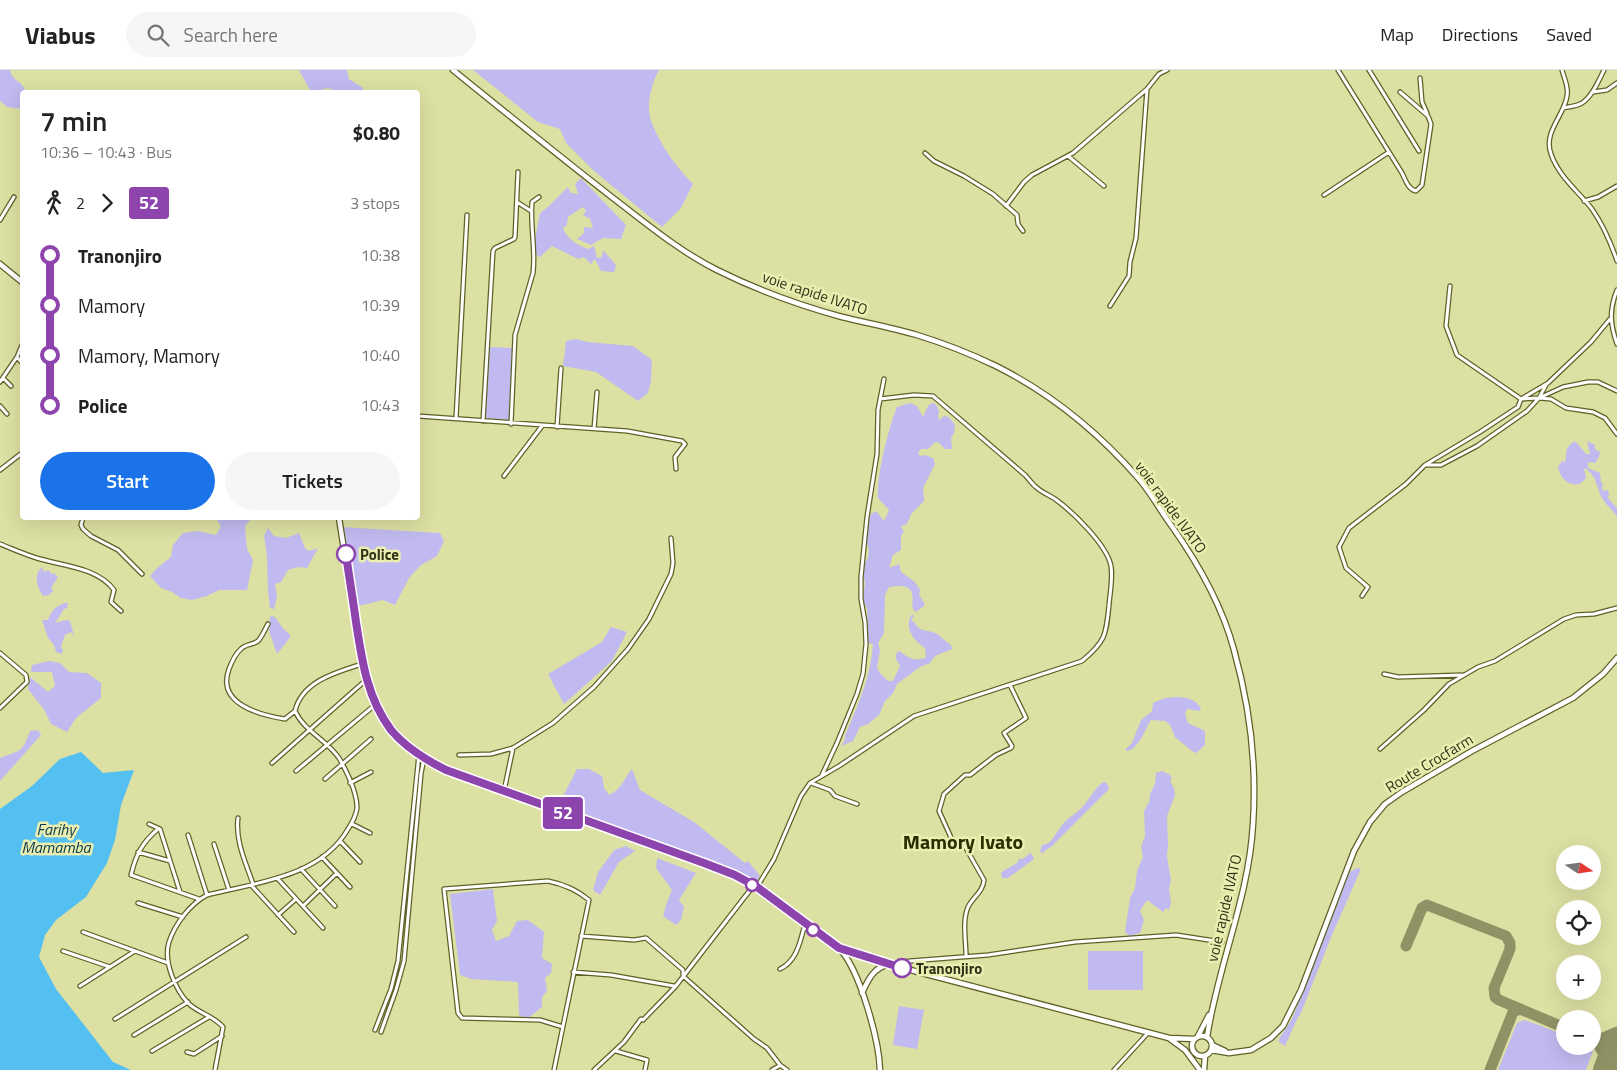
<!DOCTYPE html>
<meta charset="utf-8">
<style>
body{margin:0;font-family:"Titillium Web",sans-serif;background:#f6f6f6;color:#222;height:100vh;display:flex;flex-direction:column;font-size:19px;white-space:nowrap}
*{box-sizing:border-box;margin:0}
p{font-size:16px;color:#767676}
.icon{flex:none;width:28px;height:28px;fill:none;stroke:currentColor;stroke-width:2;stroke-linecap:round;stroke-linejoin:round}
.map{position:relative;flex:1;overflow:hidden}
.side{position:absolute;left:20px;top:20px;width:400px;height:430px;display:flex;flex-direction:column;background:#fff;border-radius:5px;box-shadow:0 5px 20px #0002}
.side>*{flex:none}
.badge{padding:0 10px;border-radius:4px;font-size:18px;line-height:32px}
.needle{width:32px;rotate:103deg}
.tools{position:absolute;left:1556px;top:775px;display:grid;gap:10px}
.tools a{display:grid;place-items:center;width:45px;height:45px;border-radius:50%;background:#fff;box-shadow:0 5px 20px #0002;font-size:25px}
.map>.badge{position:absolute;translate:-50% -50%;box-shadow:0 0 0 2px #fff}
.legs{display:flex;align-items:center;gap:8px;height:55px;padding:0 20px;font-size:16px}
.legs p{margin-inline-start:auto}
.head{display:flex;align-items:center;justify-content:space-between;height:85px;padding:0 20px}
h1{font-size:28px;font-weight:600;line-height:38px}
.button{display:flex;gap:10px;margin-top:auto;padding:10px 20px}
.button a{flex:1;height:58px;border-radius:30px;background:#1a73e8;color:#fff;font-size:20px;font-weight:600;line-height:58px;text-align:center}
.button a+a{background:#f6f6f6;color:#222}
ul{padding:0 20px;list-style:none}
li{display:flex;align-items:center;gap:18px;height:50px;font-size:19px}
li i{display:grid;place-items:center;width:8px;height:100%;margin:0 6px;background:currentColor}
li i::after{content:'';width:12px;height:12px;margin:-6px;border:4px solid;border-radius:50%;background:#fff}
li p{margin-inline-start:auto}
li:first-child i{background:linear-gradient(#0000 50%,currentColor 0)}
li:last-child i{background:linear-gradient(currentColor 50%,#0000 0)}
header{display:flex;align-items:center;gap:30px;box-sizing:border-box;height:70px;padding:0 25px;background:#fff;border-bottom:1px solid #e0e0e0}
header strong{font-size:24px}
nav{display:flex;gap:28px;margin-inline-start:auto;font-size:18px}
.search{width:350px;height:45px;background:#f6f6f6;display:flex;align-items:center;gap:12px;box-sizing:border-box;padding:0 18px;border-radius:28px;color:#767676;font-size:19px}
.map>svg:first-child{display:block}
</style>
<header>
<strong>Viabus</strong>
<div class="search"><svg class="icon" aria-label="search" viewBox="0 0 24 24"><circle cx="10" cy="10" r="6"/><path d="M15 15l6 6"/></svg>Search here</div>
<nav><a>Map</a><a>Directions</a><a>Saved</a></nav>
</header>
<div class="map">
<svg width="1617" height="1000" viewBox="0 0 1617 1000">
<rect width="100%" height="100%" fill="#dde0a3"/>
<!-- green -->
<path fill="#c1baf0" d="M0,0h10c2,11 12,10 16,22h-4v17l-15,-2 -7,-6z
M299,0h48l2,9 14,9v4h-30l1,-2 -6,-2 -17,4z
M473,0h186c-8,15 -14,37 -7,53 8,22 25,45 41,61l-12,24 -19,19 -68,-56 -28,-28 -6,-14 -22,-7z
M581,108l45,47 -5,14 -18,-1 -12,7 -14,-6 7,-6v-6l9,1 -3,-9 -7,-4 3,-4 -3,-4 -15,10 -1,8 -4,3c5,12 13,16 25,21l6,-3 3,12 5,-1 1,-7 13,15 -2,7 -13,-1 -6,-12 -4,5 -7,-7 -6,2 -26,-13 -12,11 -3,-1 -3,-12 6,-31c11,-7 18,-17 28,-26l3,6 7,1 -3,-10z
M576,269l12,3 45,4 19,14 -1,21 -3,12 -10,8 -42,-29 -33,-6 3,-25z
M490,277l22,1 -2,72 -25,-2z
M910,333l7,3 6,11 5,-11 4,-3 4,1 3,8 -1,4 1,4 5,-4 5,1 6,8 -1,8 -3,5 1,11h-7l-7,-7 -4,1 -6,6h-7l-3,4 2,3 5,-1 8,3 2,6 -12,24 1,13 -13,13 -4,10 -6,2 3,6 -3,3v15l-8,5 -4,13 10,-4 2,8 14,10 5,8 -1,4 6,11 -9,7 -2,-1c-5,-9 5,-23 -13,-25 -5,0 -7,0 -12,1l-4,8 -1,38 -6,10 2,8 -3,16 2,5 9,9h5l7,-15 -4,-7v-5l3,-3c8,6 17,12 27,6l-1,-9c-11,-7 -22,-20 -13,-34l2,2 -3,4 4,3c3,8 13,7 20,10 7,3 11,10 16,12l1,4 -17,7 -5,7 -10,4 -23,17 -4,9 -8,8 -6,14 -11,9 -8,3 -7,14 -12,5 4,-6v-4c12,-29 26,-59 28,-92l-5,-1 -1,-35 -4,-7 2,-19 -3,-9 2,-9 4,-6 1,-9 -3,-7 1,-17 4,-11 5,-3 8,10 5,-11 -11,-12c-2,-21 11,-71 19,-91z
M1574,371l4,3 8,10h4l-3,-13 8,4v4l5,3 -1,5 -4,6 -7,-1v6l12,5 1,9 2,2 -1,3 1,4 5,-1 1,3 -1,5 9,10v9c-4,-7 -11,-12 -15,-19 -6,-12 -5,-23 -18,-30l2,10c-10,14 -26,3 -28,-11l4,-6 3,1 2,-14z
M219,448h33l-7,8 2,23 6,11 -6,30h-28l-12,6 -15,4 -11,-2 -9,-6 -11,-4 -11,-12 6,-7 15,-12 2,-12 10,-12 15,-2 18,4 5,-9 -4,-6z
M341,457l99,6 4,8 -7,15 -16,9 -12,13 -14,27 -12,-5 -29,7z
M268,458l6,8 12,2 13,-5 6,15 4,3 9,-3 -11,20 -9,-1 -10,3 -7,12 -6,2 2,12 -3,13 -4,-1 -2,-17 -1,-35 -3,-20z
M42,497l2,5 5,-2 1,3 5,1 3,3 -7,11 2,3 -4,4 -6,1c-6,-9 -10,-22 -1,-29z
M65,533h3l-1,5 -3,1 -9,14 11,-3 4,1 4,15 -3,-4 -6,3 -4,11 2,5 -2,3 -5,-2 -2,-7 -6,-7 -6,-18h6c3,-9 8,-14 17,-17z
M270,546l5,1 7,10 9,9 -14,18 -8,-23z
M611,557l16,5 -15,29 -48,43 -16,-30 54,-32z
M49,591l11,2 9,9 18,1 14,10v15l-25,20 -9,14 -16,-8 -6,-13 -17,-22 2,-12 18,15 7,-6 -3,-14h-21l1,-7z
M1176,627c11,1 20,1 25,12l-2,2 -12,-2 -2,5 3,9 17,8v14l-9,8 -4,-2 -17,-14 -5,-12 -5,-4 -14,-1c-6,9 -13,31 -25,31v-2l6,-6 9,-23 11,-9 1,-8 12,-5z
M38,660l3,5 -41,46v-23c21,-8 22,-5 30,-27z
M577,699h12l13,7 2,12 5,7c13,-6 14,-15 23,-26l8,21 54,32 51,41 3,-2 12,15 -3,5 -198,-77z
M1162,701l8,4 2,3 -2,3 4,7 1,7 -8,21 1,29 -1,12 4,23 -2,9 2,14 -2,7 -3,-2 -3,4 -16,-12 -7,11 4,9 -4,13 -10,3 -5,-4 5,-34 5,-10 2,-17 6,-14 -2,-10 4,-11 -1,-25 5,-9 1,-8 5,-10 1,-11z
M1104,712l3,1 2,6 -57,57 -10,7 -2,-1 2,-7c3,-1 5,-1 8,-3 1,0 10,-15 13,-18 5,-7 15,-11 21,-19 6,-7 12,-19 20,-23z
M626,776l9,5 -16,11 -19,33 -7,-5 5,-18 16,-22z
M1030,783l2,2 2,4 -26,19h-6l-1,-5 2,-2 14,-8 2,-4h4z
M657,788l39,15 -17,27 5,7 -3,13 -5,5 -13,-9 4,-14 5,-12 -16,-22z
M1357,798l4,1 -29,66 -32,80 -2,2 -13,29 -6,-4v-3l13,-20 57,-145 2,-3z
M493,819l4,32 -5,9 4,11 13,-5 8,-15 11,-1 16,12 -2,26 10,6 -1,9 -6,5 2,13 -5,6v10l-16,13 -7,-5 -1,-33 -47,-3 -11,-4 -10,-81z
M1088,881h55v39h-55z
M899,936l25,4 -7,39 -24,-4z
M1525,950l40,15v11h26l2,5 -7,19h-88l19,-47z"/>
<!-- water -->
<path fill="#53c0f1" d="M81,682l22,21 31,-3 -13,35 -6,35 -8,23 -21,34 -30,23 -11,15 -6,22 17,32 57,73 18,8h-131v-261l32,-23 28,-27z"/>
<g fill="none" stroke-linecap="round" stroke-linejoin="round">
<!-- taxiway -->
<path stroke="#909266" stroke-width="11" d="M1406,876l16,-38 5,-3 79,31 4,7v6l-16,39 1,9 4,3 66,28
M1592,968h11l14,-6
M1592,969c10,8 15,19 13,31
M1490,1000l23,-58 7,-3"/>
<!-- runway -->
<path stroke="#909266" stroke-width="26" d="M1606,1000l11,-28"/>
<!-- street casing -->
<g stroke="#5f6127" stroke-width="5.5">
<path id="street" d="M1338,0l64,103c4,8 6,16 14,18l6,-6 9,-61 -3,-8 -28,-24
M1369,0l50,81
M1562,0c2,8 7,17 5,26 -3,20 -24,36 -16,58 8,23 27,37 41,55 11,16 19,34 25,52
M1420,8l2,24 5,11
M1593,22l14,-2 10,-7
M1563,38c5,-1 15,-2 19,-5 10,-6 17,-23 22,-33
M925,83l9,8 30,15 29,18 24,21 1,9 5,7
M1068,86l36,30
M1324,125l65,-43
M1584,131l14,-4 19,-11
M517,132l14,9
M1006,136l18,-24 8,-7 41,-22 74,-64 12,-15 8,-4
M0,150l14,-23
M1450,216l-4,40 11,29 64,44 18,-1 24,-11 25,-5h10l19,9
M1617,220c-8,20 -7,34 0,54
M1110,236l19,-30 1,-14 6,-24 11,-149
M17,287l5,6
M3,308l8,8
M0,312l17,-25 5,-12
M1539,328l12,1 15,9 27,4 12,6 12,16
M0,336l7,8
M418,346l209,15 55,10 3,3 -10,13 1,12
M456,348l11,-203
M483,351l10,-170 2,-3 19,-9 1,-2 3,-65
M511,354l4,-89 18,-62c3,-23 -3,-47 -1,-71l7,-5
M557,357l4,-59
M594,359l3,-37
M1426,395h15l36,-19 50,-35 12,-13 7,-13
M0,400l22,-17
M504,406l38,-50
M83,448l-2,7 2,4 8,7 27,14 24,24
M0,474c13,5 26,11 40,15 25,7 58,9 74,31l-3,12 10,9
M1362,526l6,-9 -22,-19 -7,-21 10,-19 57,-44 19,-19 55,-33 38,-25 3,-8 27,-16 43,-41 19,-23
M268,554c-3,5 -6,13 -10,17 -5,4 -13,3 -17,8 -6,5 -9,12 -12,20 -13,35 31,46 56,50l10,-8
M0,583l26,22 1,7 -27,26
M1384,604l14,3 65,-2
M1380,679l44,-39 25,-26 29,-17 17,-6 69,-42 12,-4 18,-1 23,-6
M459,685l32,-1 22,-6 40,-25 41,-36 34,-38 21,-30 22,-45 2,-11 -2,-25
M272,693l94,-83
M296,701l80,-67
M822,705l15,-32 20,-49 6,-20 3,-30 -1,-22 -4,-23v-22l6,-60 10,-63 1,-44 6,-31
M325,709l46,-40
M350,713l21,-11
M811,713l19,7 5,6 22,8
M504,721l9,-43
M238,748c-3,23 8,45 15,66
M149,754l11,5 20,63
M352,754l18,9
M158,759c-16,14 -22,25 -27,46l68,24
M188,765l19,60
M340,771l20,21
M953,772l-14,-31 5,-17 21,-19h5l26,-20 15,-7 1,-2 -8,-13 22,-15 -16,-33
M963,773l21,37c-1,12 -11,17 -16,27 -6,14 -2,34 -2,48
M214,774l15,46
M138,782l32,9
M322,787l28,30
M301,799l34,37
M277,808l46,50
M251,815l43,47
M757,817l17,-28 27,-63 9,-13 29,-17 75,-50 168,-55c24,-20 24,-26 27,-56 1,-13 4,-26 2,-39 -4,-21 -38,-54 -56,-67 -6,-4 -14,-7 -19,-12 -4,-3 -7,-8 -11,-12l-92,-79 -19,-1 -34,4
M138,833l45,14
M303,836l34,-33
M278,845l18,-16
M83,862l85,31
M581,866l53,4 12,-2 37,32v6l71,63 13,9 13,17 7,5
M63,881l47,16
M893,894l17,-3 78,-6 87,-13 101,-7 46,7
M780,899c17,-8 20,-27 25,-45
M573,902l38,3 63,11
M80,916l55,-35
M115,949l131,-82
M375,960l16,-41 7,-28 21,-207
M381,962l15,-42 8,-29 17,-187 3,-16
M134,965l54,-33
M152,981l57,-34
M616,981l31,9 -2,10
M187,982l7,2 28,-18
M215,1000l8,-43c-9,-11 -25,-14 -35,-24 -13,-14 -25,-42 -19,-61 6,-18 21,-38 38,-47 48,-12 114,-18 141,-66 4,-6 8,-13 9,-21 0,-16 -10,-36 -18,-50 -12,-18 -35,-27 -44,-47 7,-30 42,-39 67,-47
M554,1000l35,-170c-12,-10 -26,-16 -41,-19l-104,8 14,124 4,5 78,2 23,7
M594,1000l30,-28 17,-23 2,1 32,-33 79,-102
M772,1000l7,-4
M1114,1000l34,-37"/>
</g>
<!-- secondary casing -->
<g stroke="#5f6127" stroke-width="7">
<path id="secondary" d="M453,0c53,43 106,86 160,128 33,25 66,53 104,72 40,20 81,35 125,47 25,6 50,11 75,18 26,8 54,19 79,31 54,27 103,67 143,113 12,14 21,31 32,46 27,38 51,80 63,125 16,57 23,115 19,174 -4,73 -35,141 -46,213
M0,194l22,18
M339,448l23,146c15,53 35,81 84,106l259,93 30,12 22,12 82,61c21,22 40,92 41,122
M841,879l62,19 266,70 25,1
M862,923c6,-13 11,-25 27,-29
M1192 976a10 10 0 1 1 20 0a10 10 0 1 1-20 0Z
M1198,966l11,-21
M1170,969l15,11 15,20
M1212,975l13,6
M1211,980l18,3 22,-3 20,-12 12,-12 18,-36 53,-139 16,-29 15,-18 17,-12 70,-41 101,-53 30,-24 14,-16
M1204,1000l1,-14"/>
</g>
<!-- street -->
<use href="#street" stroke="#fff" stroke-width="3"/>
<!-- secondary -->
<use href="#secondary" stroke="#fff" stroke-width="4.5"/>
</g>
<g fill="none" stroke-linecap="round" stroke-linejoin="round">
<!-- line-1 casing -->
<g stroke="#fff" stroke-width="11">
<path id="line-1" d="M346,484c3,23 7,45 10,68 6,39 11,76 35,108 15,18 35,30 55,40l258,93 31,12 22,12 82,61 63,20"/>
</g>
<!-- line-1 -->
<use href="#line-1" stroke="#8e44ad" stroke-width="8"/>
</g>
<!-- markers -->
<g fill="#fff" stroke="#8e44ad" stroke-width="2.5">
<circle cx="346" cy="484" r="9"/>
<circle cx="752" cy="815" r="6"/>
<circle cx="813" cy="860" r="6"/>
<circle cx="902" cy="898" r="9"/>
</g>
<g text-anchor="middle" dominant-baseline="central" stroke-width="5" stroke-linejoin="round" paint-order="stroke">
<!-- street labels -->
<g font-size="15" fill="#303119" stroke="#eaeeb0">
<text transform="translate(815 223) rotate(18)">voie rapide IVATO</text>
<text transform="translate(1171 437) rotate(54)">voie rapide IVATO</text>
<text transform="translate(1429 693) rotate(-31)">Route Crocfarm</text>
<text transform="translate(1224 838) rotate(-77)">voie rapide IVATO</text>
</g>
<!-- stop labels -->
<g font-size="15" font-weight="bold" fill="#303119" stroke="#eaeeb0" text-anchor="start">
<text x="360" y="484">Police</text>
<text x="916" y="898">Tranonjiro</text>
</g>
<!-- water labels -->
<g font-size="16" font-style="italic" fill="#08394d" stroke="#eaeeb0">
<text x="56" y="759">Farihy<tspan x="56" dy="18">Mamamba</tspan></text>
</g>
<!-- district labels -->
<g font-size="20" font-weight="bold" fill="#2d2e00" stroke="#eaeeb0">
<text x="963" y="771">Mamory Ivato</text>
</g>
</g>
</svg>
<div class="tools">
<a><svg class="needle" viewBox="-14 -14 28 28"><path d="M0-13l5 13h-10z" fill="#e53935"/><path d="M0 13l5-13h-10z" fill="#767676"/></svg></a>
<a><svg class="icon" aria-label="locate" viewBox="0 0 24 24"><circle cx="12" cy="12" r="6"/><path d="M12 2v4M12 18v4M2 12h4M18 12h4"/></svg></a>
<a>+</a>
<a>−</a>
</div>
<b class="badge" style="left:563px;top:743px;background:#8e44ad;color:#fff">52</b>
<section class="side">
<div class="head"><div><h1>7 min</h1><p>10:36 – 10:43 · Bus</p></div><b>$0.80</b></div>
<div class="legs"><svg class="icon" aria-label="walk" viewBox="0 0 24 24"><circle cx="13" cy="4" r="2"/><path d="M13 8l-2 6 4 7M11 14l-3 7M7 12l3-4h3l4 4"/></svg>2<svg class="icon" aria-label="forward" viewBox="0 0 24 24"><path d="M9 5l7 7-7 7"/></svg><b class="badge" style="background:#8e44ad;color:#fff">52</b><p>3 stops</p></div>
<ul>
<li><i style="color:#8e44ad"></i><b>Tranonjiro</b><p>10:38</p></li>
<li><i style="color:#8e44ad"></i><span>Mamory</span><p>10:39</p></li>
<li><i style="color:#8e44ad"></i><span>Mamory, Mamory</span><p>10:40</p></li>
<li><i style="color:#8e44ad"></i><b>Police</b><p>10:43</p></li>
</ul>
<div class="button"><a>Start</a><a>Tickets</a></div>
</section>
</div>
